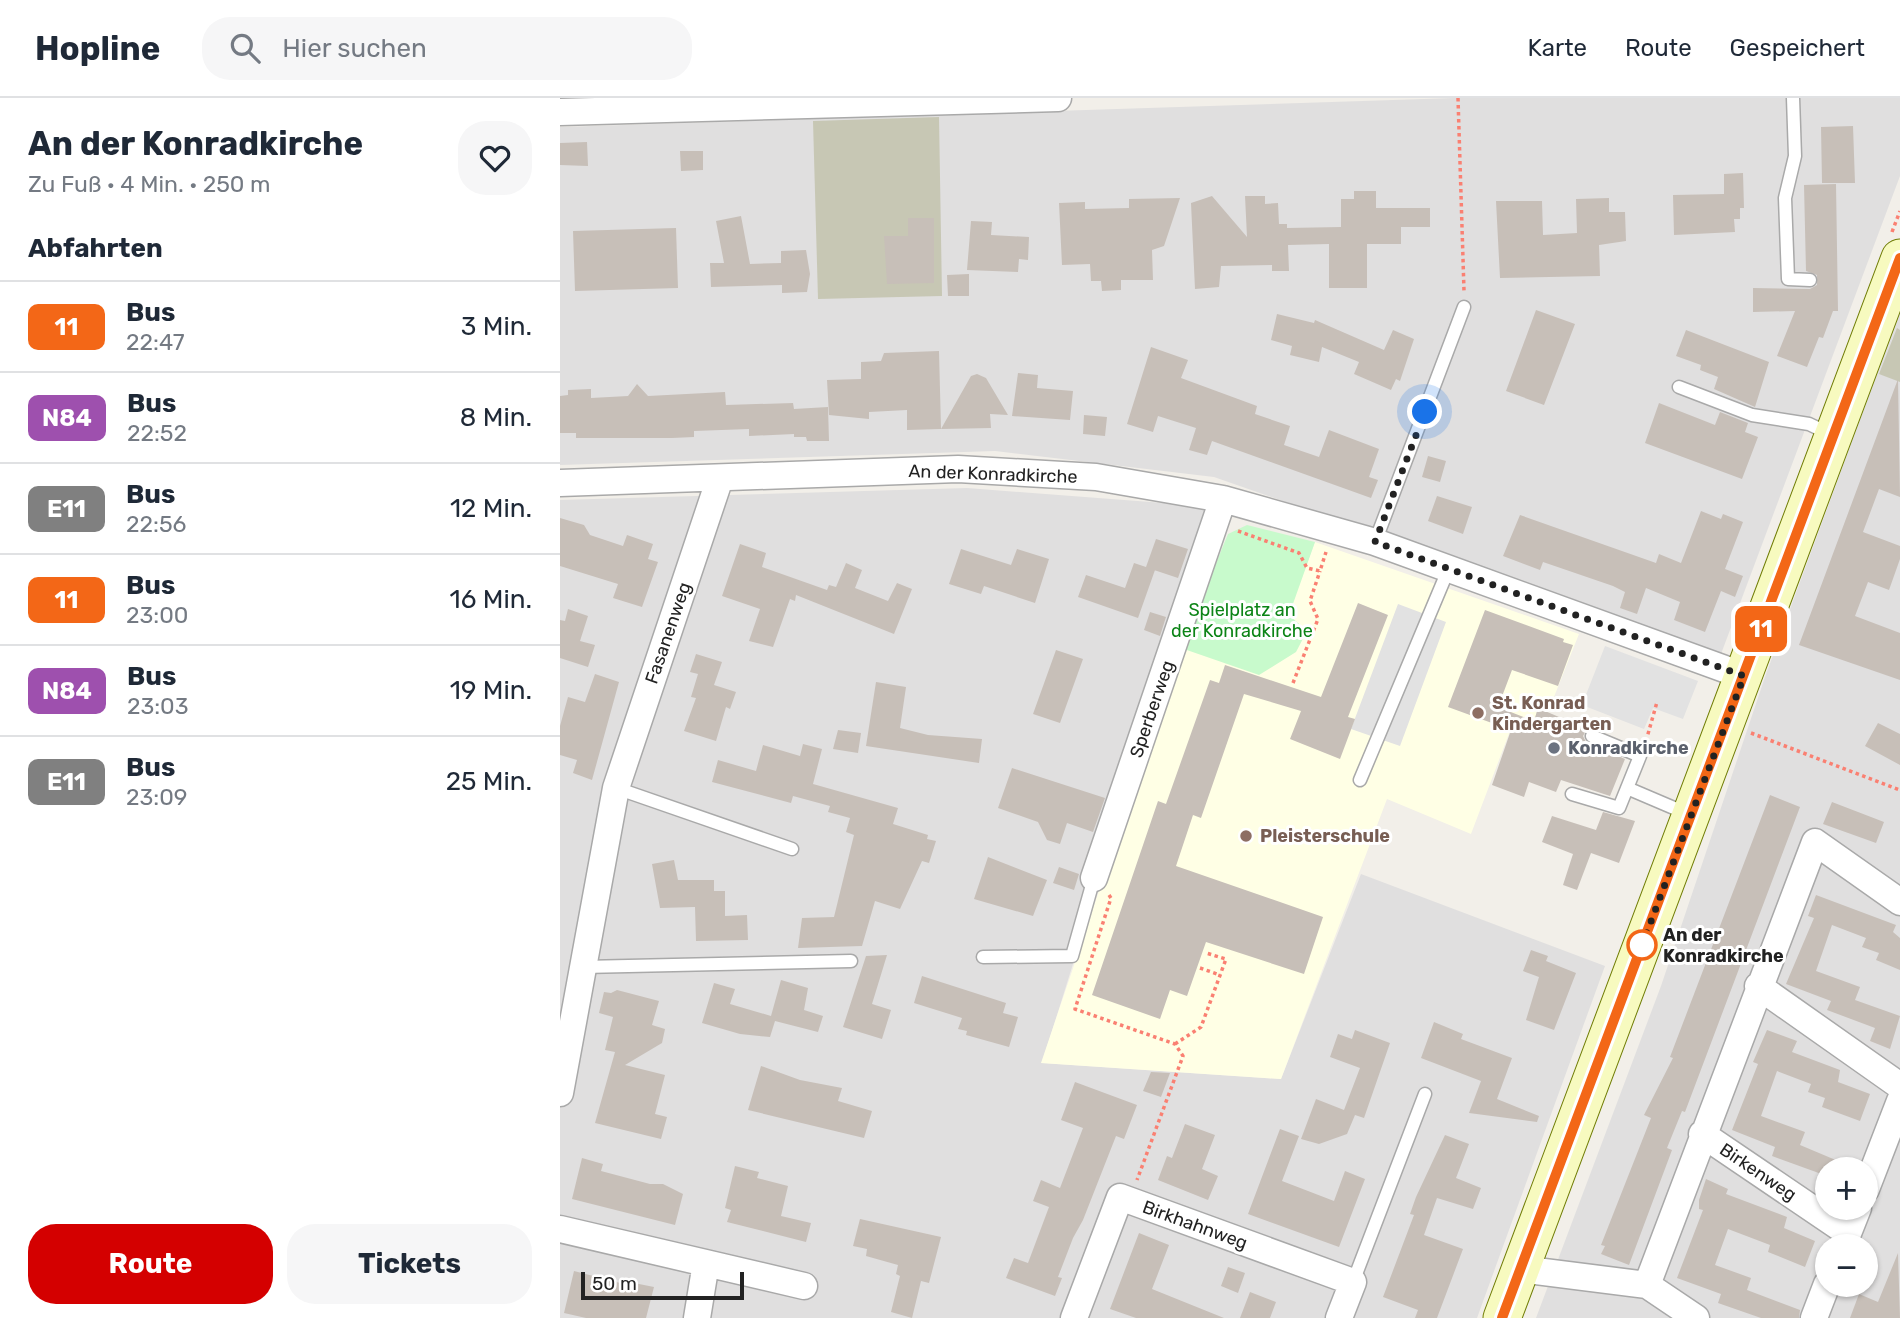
<!DOCTYPE html>
<html lang="de">
<meta charset="utf-8">
<style>
body{margin:0;font-family:Rubik,sans-serif;background:#f6f6f7;color:#1f2937;height:100vh;display:flex;flex-direction:column;font-size:26px;white-space:nowrap}
*{box-sizing:border-box;margin:0}
p{font-size:23px;color:#747a83}
.icon{flex:none;width:38px;height:38px;fill:none;stroke:currentColor;stroke-width:2;stroke-linecap:round;stroke-linejoin:round}
.map{position:relative;flex:1;overflow:hidden}
.side{display:flex;flex-direction:column;background:#fff;width:560px}
.side>*{flex:none}
.badge{padding:0 14px;border-radius:10px;font-size:24px;line-height:46px}
.fabs{position:absolute;left:1255px;top:1059px;display:grid;gap:14px}
.fabs a{display:grid;place-items:center;width:63px;height:63px;border-radius:50%;background:#fff;box-shadow:0 2px 5px #0004;font-size:35px}
.scale{position:absolute;left:21px;bottom:18px;width:163px;box-sizing:border-box;padding-left:7px;border:4px solid #222;border-top:0;font-size:19px;line-height:24px;white-space:nowrap;color:#222;-webkit-text-stroke:5px #fff;paint-order:stroke}
.you{position:absolute;width:35px;height:35px;margin:-18px;border:5px solid #fff;border-radius:50%;background:#1a73e8;box-shadow:0 0 0 10px #1a73e833}
.map>.badge{position:absolute;translate:-50% -50%;box-shadow:0 0 0 4px #fff}
h2{padding:0 28px;font-size:26px;line-height:63px}
.round{display:grid;place-items:center;flex:none;width:74px;height:74px;border-radius:28px;background:#f6f6f7}
.summary{display:flex;align-items:center;justify-content:space-between;height:119px;padding:0 28px}
h1{font-size:33px;font-weight:700;line-height:52px}
.primary-button{display:flex;gap:14px;margin-top:auto;padding:14px 28px}
.primary-button a{flex:1;height:80px;border-radius:28px;background:#d40000;color:#fff;font-size:28px;font-weight:700;line-height:80px;text-align:center}
.primary-button a+a{background:#f6f6f7;color:#1f2937}
ul{padding:0;list-style:none}
li{display:flex;align-items:center;gap:21px;height:91px;padding:0 28px;border-top:2px solid #e0e1e3}
li div{flex:1}
li b{display:block;font-size:26px}
li em{font-style:normal}
li .badge{min-width:77px;font-weight:700;text-align:center}
header{display:flex;align-items:center;gap:42px;box-sizing:border-box;height:98px;padding:0 35px;background:#fff;border-bottom:2px solid #e0e1e3}
header strong{font-size:33px}
nav{display:flex;gap:38px;margin-inline-start:auto;font-size:24px}
.search{width:490px;height:63px;background:#f6f6f7;display:flex;align-items:center;gap:18px;box-sizing:border-box;padding:0 24px;border-radius:28px;color:#747a83;font-size:26px}
main{display:flex;flex:1;min-height:0}
.map>svg:first-child{display:block}
</style>
<header>
<strong>Hopline</strong>
<div class="search"><svg class="icon" aria-label="search" viewBox="0 0 24 24"><circle cx="10" cy="10" r="6"/><path d="M15 15l6 6"/></svg>Hier suchen</div>
<nav><a>Karte</a><a>Route</a><a>Gespeichert</a></nav>
</header>
<main>
<section class="side">
<div class="summary"><div><h1>An der Konradkirche</h1><p>Zu Fuß · 4 Min. · 250 m</p></div><a class="round"><svg class="icon" aria-label="heart" viewBox="0 0 24 24"><path d="M12 20l-8-8c-3-5 5-10 8-4 3-6 11-1 8 4z"/></svg></a></div>
<h2>Abfahrten</h2>
<ul>
<li><span class="badge" style="background:#f36717;color:#fff">11</span><div><b>Bus</b><p>22:47</p></div><em>3 Min.</em></li>
<li><span class="badge" style="background:#9e50ae;color:#fff">N84</span><div><b>Bus</b><p>22:52</p></div><em>8 Min.</em></li>
<li><span class="badge" style="background:#808080;color:#fff">E11</span><div><b>Bus</b><p>22:56</p></div><em>12 Min.</em></li>
<li><span class="badge" style="background:#f36717;color:#fff">11</span><div><b>Bus</b><p>23:00</p></div><em>16 Min.</em></li>
<li><span class="badge" style="background:#9e50ae;color:#fff">N84</span><div><b>Bus</b><p>23:03</p></div><em>19 Min.</em></li>
<li><span class="badge" style="background:#808080;color:#fff">E11</span><div><b>Bus</b><p>23:09</p></div><em>25 Min.</em></li>
</ul>
<div class="primary-button"><a>Route</a><a>Tickets</a></div>
</section>
<div class="map">
<svg width="1340" height="1220" viewBox="0 0 1340 1220">
<rect width="100%" height="100%" fill="#f2efe9"/>
<!-- residential -->
<path fill="#e0dfdf" fill-rule="evenodd" d="M895,0h445v78l-179,478 -507,-177 -219,-26 -435,14v-338z
M1340,213v1007h-364l125,-332 104,-309zM1267,1071h39v39h-39zM1267,1148h39v38h-39z
M407,390l249,19 -174,556 239,16 80,-205 244,92 -128,352h-917v-818z"/>
<!-- education -->
<path fill="#ffffe5" d="M755,444l264,92 -31,78 -10,-4 -4,13 -18,-6 -45,119 -84,-35 -106,280 -240,-16 140,-415 107,-33z"/>
<!-- construction -->
<path fill="#c7c7b4" d="M379,19l3,179 -124,3 -5,-178z
M1337,230l3,2v52l-21,-8z"/>
<!-- park -->
<path fill="#c8facc" d="M687,427l68,17 -26,73 18,16 -11,21 -37,23 -78,-27 47,-114z"/>
<!-- parking -->
<path fill="#e2e2e2" d="M838,506l48,18 -46,124 -49,-17z
M1045,548l93,35 -15,38 -30,-11 -9,21 -62,-24z"/>
<!-- building -->
<path fill="#c7bfb8" d="M1293,28l2,57h-33l-1,-56z
M27,44l1,24 -28,-1v-22z
M120,53h23v19l-22,1z
M1183,75l1,35h-4v11h-6l1,13 -61,3 -1,-40 51,-1v-20z
M1276,86l2,127h-5l-10,27 -4,-1 -12,30 -30,-11 18,-45 -42,1v-24l57,1 7,-4v-10l-11,-4 -2,-86z
M794,93h22v17h54v19h-29v17h-34v44h-38v-44l-41,1 1,26h-17v-6l-51,1 -2,21 -24,2 -4,-86 21,-7 35,41 -2,-41h20v8l13,-1 1,21h8v4l54,-1v-28h13z
M620,100l-16,48 -12,4 1,30h-32v10l-19,1 -1,-10h-10l-1,-17 -28,1 -3,-62 26,-1v7l44,-1v-9z
M1049,100v14h16l1,29 -27,4 1,31 -100,2 -4,-77h46l1,34 34,-2 -1,-34z
M181,118l9,48 31,-1v-12l25,-1 4,24 -3,18 -25,1v-8l-71,2 -1,-24h14l-8,-42z
M348,120h26v65l-47,1 -3,-48h24z
M411,123l21,1 -1,13 38,2 -1,23 -9,-1 -1,13 -51,-2z
M116,130l2,60 -103,3 -2,-60z
M409,176v22h-21l-1,-21z
M976,212l39,14 -31,81 -38,-14z
M717,216l37,9 1,-3 69,30 9,-20 21,9 -14,42 -4,-2 -5,11 -37,-16 5,-12 -37,-15 -3,15 -29,-7 2,-9 -21,-6z
M1126,232l83,32 -14,45 -41,-18 4,-12 -18,-7 1,-5 -25,-9z
M591,249l37,13 -7,18 76,28 -2,8 35,12 -6,19 35,12 10,-27 50,19 -10,28 9,3 -7,18 -159,-57 -5,14 -18,-5 7,-22 -38,-12 -5,16 -26,-8z
M379,253l2,78 -34,1v-20l-38,2v7l-40,-4 -2,-35 34,-1v-17l20,-1 3,-8z
M458,275l20,2 -1,13 36,3 -3,29 -58,-4z
M417,276l9,4 22,37 -18,-1 1,14 -50,1 30,-53z
M1338,281l2,118 -21,-8 -16,43 37,14v13l-11,31 -21,-8 -13,34 45,17v47l-101,-35z
M77,286l11,12 77,-4 1,13 67,-2 1,6 34,-2 1,34h-22l-1,-4h-12v-3l-45,2v-7l-55,2v6l-22,1h-96v-5h-16v-37l8,-1v-5l23,-1v9l37,-2z
M1099,305l56,22 5,-13 28,11 -3,9 13,5 -16,42 -97,-36z
M524,317l23,2 -2,19 -22,-2z
M868,358l18,5 -6,21 -18,-5z
M877,398l35,11 -9,27 -35,-13z
M1141,413l20,8 2,-5 20,8 -18,47 18,7 -8,21 -14,-6 -16,41 -31,-12 6,-18 -34,-14 -9,26 -17,-6 5,-16 -12,-6 -70,-24 -3,8 -37,-14 17,-41 136,48 3,-9 22,9z
M0,420l24,7 6,10 33,11 4,-11 26,9 -5,15 10,3 -16,45 -29,-9 5,-14 -58,-18z
M596,441l32,10 -10,29 -30,-10 7,2 -17,48 -60,-21 8,-22 39,13 9,-25 12,4z
M180,446l26,9 -4,14 65,23 2,-5 7,2 10,-24 16,7 -7,18 33,13 9,-18 15,6 -18,45 -98,-39 -1,6 -5,-2 -17,48 -24,-6 11,-32 -38,-13z
M401,451l50,16 6,-16 32,10 -14,44 -51,-17 -3,8 -32,-10z
M798,505l30,12 -40,102 7,2 -15,40 -50,-20 11,-28 -57,-17 -43,124 -8,-3 -17,51 147,51 -19,57 -98,-32 -19,54 -17,-6 -10,29 -68,-24 66,-194 8,3 44,-124 9,3 6,-18 96,32z
M8,511l20,7 -8,25 15,4 -7,22 -28,-9v-38l5,1z
M925,512l79,29 -1,3 10,3 -15,41 -46,-16 -14,37 36,14 4,-13 49,21 -4,7 3,6 39,17 -15,37 -49,-16 -5,12 -27,-10 -5,15 -32,-12 19,-55 -63,-23z
M590,514l16,5 -6,19 -16,-6z
M496,552l27,9 -23,64 -27,-9z
M136,556l26,8 -8,23 22,7 -6,17 -4,-2 -10,34 -32,-10 12,-33 -5,-1 7,-23 -8,-2z
M35,576l24,8 -27,98 -19,-7 4,-13 -17,-5v-29l8,-29 17,5z
M316,584l30,5 -6,41 28,7 54,4 -3,24 -113,-17z
M1318,625l22,11v31l-35,-19z
M278,632l23,3 -3,20 -25,-4z
M243,646l19,5 -9,35 85,24 -5,16 35,11 -1,4 9,2 -7,22 -7,-2 -22,48 -25,-8 -13,45 -64,2 4,-30 32,-1 20,-82 -8,-3 4,-14 -22,-6 2,-6 -37,-10 -2,7 -79,-21 6,-22 38,11 7,-26 37,11z
M452,670l93,30 -12,34 -26,-9 -7,21 -13,-4 -9,-18 -40,-14z
M1210,697l30,12 -115,305 -3,-1 -15,37 5,2 -43,115 -28,-11 4,-8 -4,-1 50,-127 -7,-3 29,-57 -3,-1z
M1272,704l52,20 -8,21 -53,-19z
M1043,714l32,9 -16,42 -28,-10 -14,37 -14,-5 10,-31 -31,-12 10,-26 44,14z
M428,759l59,23 -14,36 -59,-17z
M114,762l4,20h36v11h11v25l22,-1 1,25 -52,1 -1,-34 -35,1 -8,-44z
M499,769l20,7 -5,16 -21,-7z
M1256,797l80,30 -3,7 7,6v32l-24,-10 3,-7 -17,-6 4,-9 -34,-13 -16,46 44,16 -5,13 45,16 -10,33 -20,-8 5,-13 -48,-18 4,-9 -45,-17 28,-66 -6,-2z
M971,852l17,6 -2,5 30,12 -22,57 -28,-10 13,-43 -16,-6z
M327,857l-15,49 19,6 -9,29 -39,-12 23,-71z
M362,878l84,27 -3,10 15,4 -9,30 -43,-12 1,-4 -9,-2 4,-11 -48,-15z
M221,882l27,8 -4,22 19,6 -5,16 -43,-11 -5,16 -30,-3 -38,-11 12,-40 21,6 -5,15 41,12z
M57,892l42,11 -7,24 13,4 -3,14 -37,22 40,10 -10,39 12,3 -6,22 -66,-16 20,-71 -10,-2 8,-33 -14,-4 5,-21 7,1z
M874,924l29,12 -2,5 51,19 -15,41 42,17 -2,6 -68,-9 12,-32 -60,-23z
M795,932l35,13 -26,75 -9,-3 -8,19 -28,10 -18,-5 15,-40 28,11 16,-42 -30,-11 8,-23 14,5z
M1207,932l30,11 -5,11 48,18 -2,12 32,12 -10,27 -38,-14 3,-9 -17,-6 3,-8 -34,-13 -16,45 44,16 -5,13 57,24h-30v7l-55,-20 3,-9 -43,-17 26,-66 -5,-2z
M201,968l39,14 42,8 -4,13 34,10 -8,27 -116,-28z
M591,974l19,1 -9,24 -18,-6z
M515,984l62,23 -13,34 -8,-3 -33,84 -10,18 -15,39 4,1 -7,18 -49,-18 8,-20 14,5 21,-56 -16,-6 8,-21 19,8 23,-60 -22,-8z
M625,1026l30,11 -13,34 16,7 -10,24 -50,-20 9,-24 5,2z
M720,1031l19,7 -17,45 52,20 11,-30 20,8 -26,68 -91,-33z
M885,1037l24,9 -13,34 25,10 -8,21 -36,-11 -13,37 39,14 -26,69h-22l3,-8 -35,-13 31,-82 -4,-1 6,-17z
M22,1060l21,6 -2,7 49,13h13l20,10 -8,31 -103,-26z
M175,1068l24,6 -2,6 31,8 -7,30 30,7 -5,19 -79,-20 4,-12 -6,-2z
M1146,1081l22,10 -2,5 61,23 -3,11 31,13 -10,26 -37,-15 2,-7 -42,-16 -13,36 36,13 -4,12 53,20 -1,8h-38l-43,-15 3,-9 -44,-16 26,-68 -4,-1v-9z
M300,1121l81,18 -12,46 -8,-2 -9,37 -21,-6 9,-36 -4,-2 2,-9 -32,-9 1,-7 -14,-3z
M579,1135l30,12 -17,44 72,29h-88l-26,-9z
M1338,1155l2,65h-50l9,-24 19,8z
M668,1169l17,6 -7,20 -17,-7z
M14,1173l54,14 1,-3 25,5 -8,31h-60l-22,-5z
M690,1194l26,10 -6,16h-30z"/>
<g fill="none" stroke-linecap="round" stroke-linejoin="round">
<!-- lane casing -->
<g stroke="#a9a9a9" stroke-width="15">
<path id="lane" d="M1233,0l2,58 -10,42 3,81 22,1
M1119,289l73,28 57,9 21,10
M815,444l89,-235
M800,682l89,-212
M56,690l176,61
M1067,690l61,26
M1012,696l47,14 21,-52 -48,-20
M423,859l89,-1 22,-78
M23,869l268,-6
M793,1184l72,-188"/>
</g>
<!-- street casing -->
<g stroke="#a9a9a9" stroke-width="29">
<path id="street" d="M0,14l498,-14
M0,385l398,-14 138,8 127,22 152,43 369,134
M534,780l129,-379
M1198,888l142,100
M0,995l56,-305 104,-310
M1142,1036l146,99
M1306,1091l34,-88
M0,1131l244,57
M1283,1148l15,-38
M961,1168l15,5 111,14 49,33
M1087,1187l168,-443 85,60
M137,1220l9,-55
M514,1220l46,-121 233,85 -14,36
M1254,1220l13,-34"/>
</g>
<!-- secondary casing -->
<g stroke="#707d05" stroke-width="39">
<path id="secondary" d="M942,1220l398,-1060"/>
</g>
<!-- path -->
<path stroke="#fa8072" stroke-width="3.5" stroke-dasharray="3.5 3.5" stroke-linecap="butt" d="M898,0l6,193
M1332,134l8,-21
M678,433l61,22 8,15 13,3 6,-19
M733,585l25,-64 -8,-18 10,-30
M1191,635l149,57
M1086,643l11,-39
M549,797l2,3 -36,111 100,35 8,12 -46,124
M640,870l20,7
M615,946l26,-17 25,-68 -20,-6"/>
<!-- lane -->
<use href="#lane" stroke="#fff" stroke-width="12"/>
<!-- street -->
<use href="#street" stroke="#fff" stroke-width="26"/>
<!-- secondary -->
<use href="#secondary" stroke="#f7fabf" stroke-width="37"/>
</g>
<g fill="none" stroke-linecap="round" stroke-linejoin="round">
<!-- line casing -->
<g stroke="#fff" stroke-width="16">
<path id="line" d="M942,1220l398,-1060"/>
</g>
<!-- line -->
<use href="#line" stroke="#f36717" stroke-width="10"/>
<!-- walk -->
<path stroke="#222" stroke-width="7" stroke-dasharray="0 12.6" d="M865,314l-50,130 369,134 -102,269"/>
</g>
<!-- markers -->
<g fill="#8d6e63" stroke="#fff" stroke-width="2.5">
<circle cx="918" cy="615" r="7"/>
<circle cx="686" cy="738" r="7"/>
</g>
<circle fill="#6b7280" stroke="#fff" stroke-width="2.5" cx="994" cy="650" r="7"/>
<circle fill="#fff" stroke="#f36717" stroke-width="3.5" cx="1082" cy="847" r="14"/>
<g text-anchor="middle" dominant-baseline="central" stroke-width="6" stroke-linejoin="round" paint-order="stroke">
<!-- street labels -->
<g font-size="18" fill="#222" stroke="#fff">
<text transform="translate(433 376) rotate(2)">An der Konradkirche</text>
<text transform="translate(108 535) rotate(-71)">Fasanenweg</text>
<text transform="translate(592 611) rotate(-71)">Sperberweg</text>
<text transform="translate(1198 1074) rotate(34)">Birkenweg</text>
<text transform="translate(635 1127) rotate(20)">Birkhahnweg</text>
</g>
<!-- park labels -->
<g font-size="18" fill="#0c8416" stroke="#fff">
<text x="682" y="512">Spielplatz an<tspan x="682" dy="21">der Konradkirche</tspan></text>
</g>
<!-- education labels -->
<g font-size="18" font-weight="bold" fill="#785e54" stroke="#fff" text-anchor="start">
<text x="932" y="605">St. Konrad<tspan x="932" dy="21">Kindergarten</tspan></text>
<text x="700" y="738">Pleisterschule</text>
</g>
<!-- worship labels -->
<g font-size="18" font-weight="bold" fill="#5b616d" stroke="#fff" text-anchor="start">
<text x="1008" y="650">Konradkirche</text>
</g>
<!-- stop labels -->
<g font-size="18" font-weight="bold" fill="#222" stroke="#fff" text-anchor="start">
<text x="1103" y="837">An der<tspan x="1103" dy="21">Konradkirche</tspan></text>
</g>
</g>
</svg>
<div class="fabs">
<a>+</a>
<a>−</a>
</div>
<div class="scale">50 m</div>
<div class="you" style="left:865px;top:314px"></div>
<b class="badge" style="left:1201px;top:531px;background:#f36717;color:#fff">11</b>
</div>
</main>
